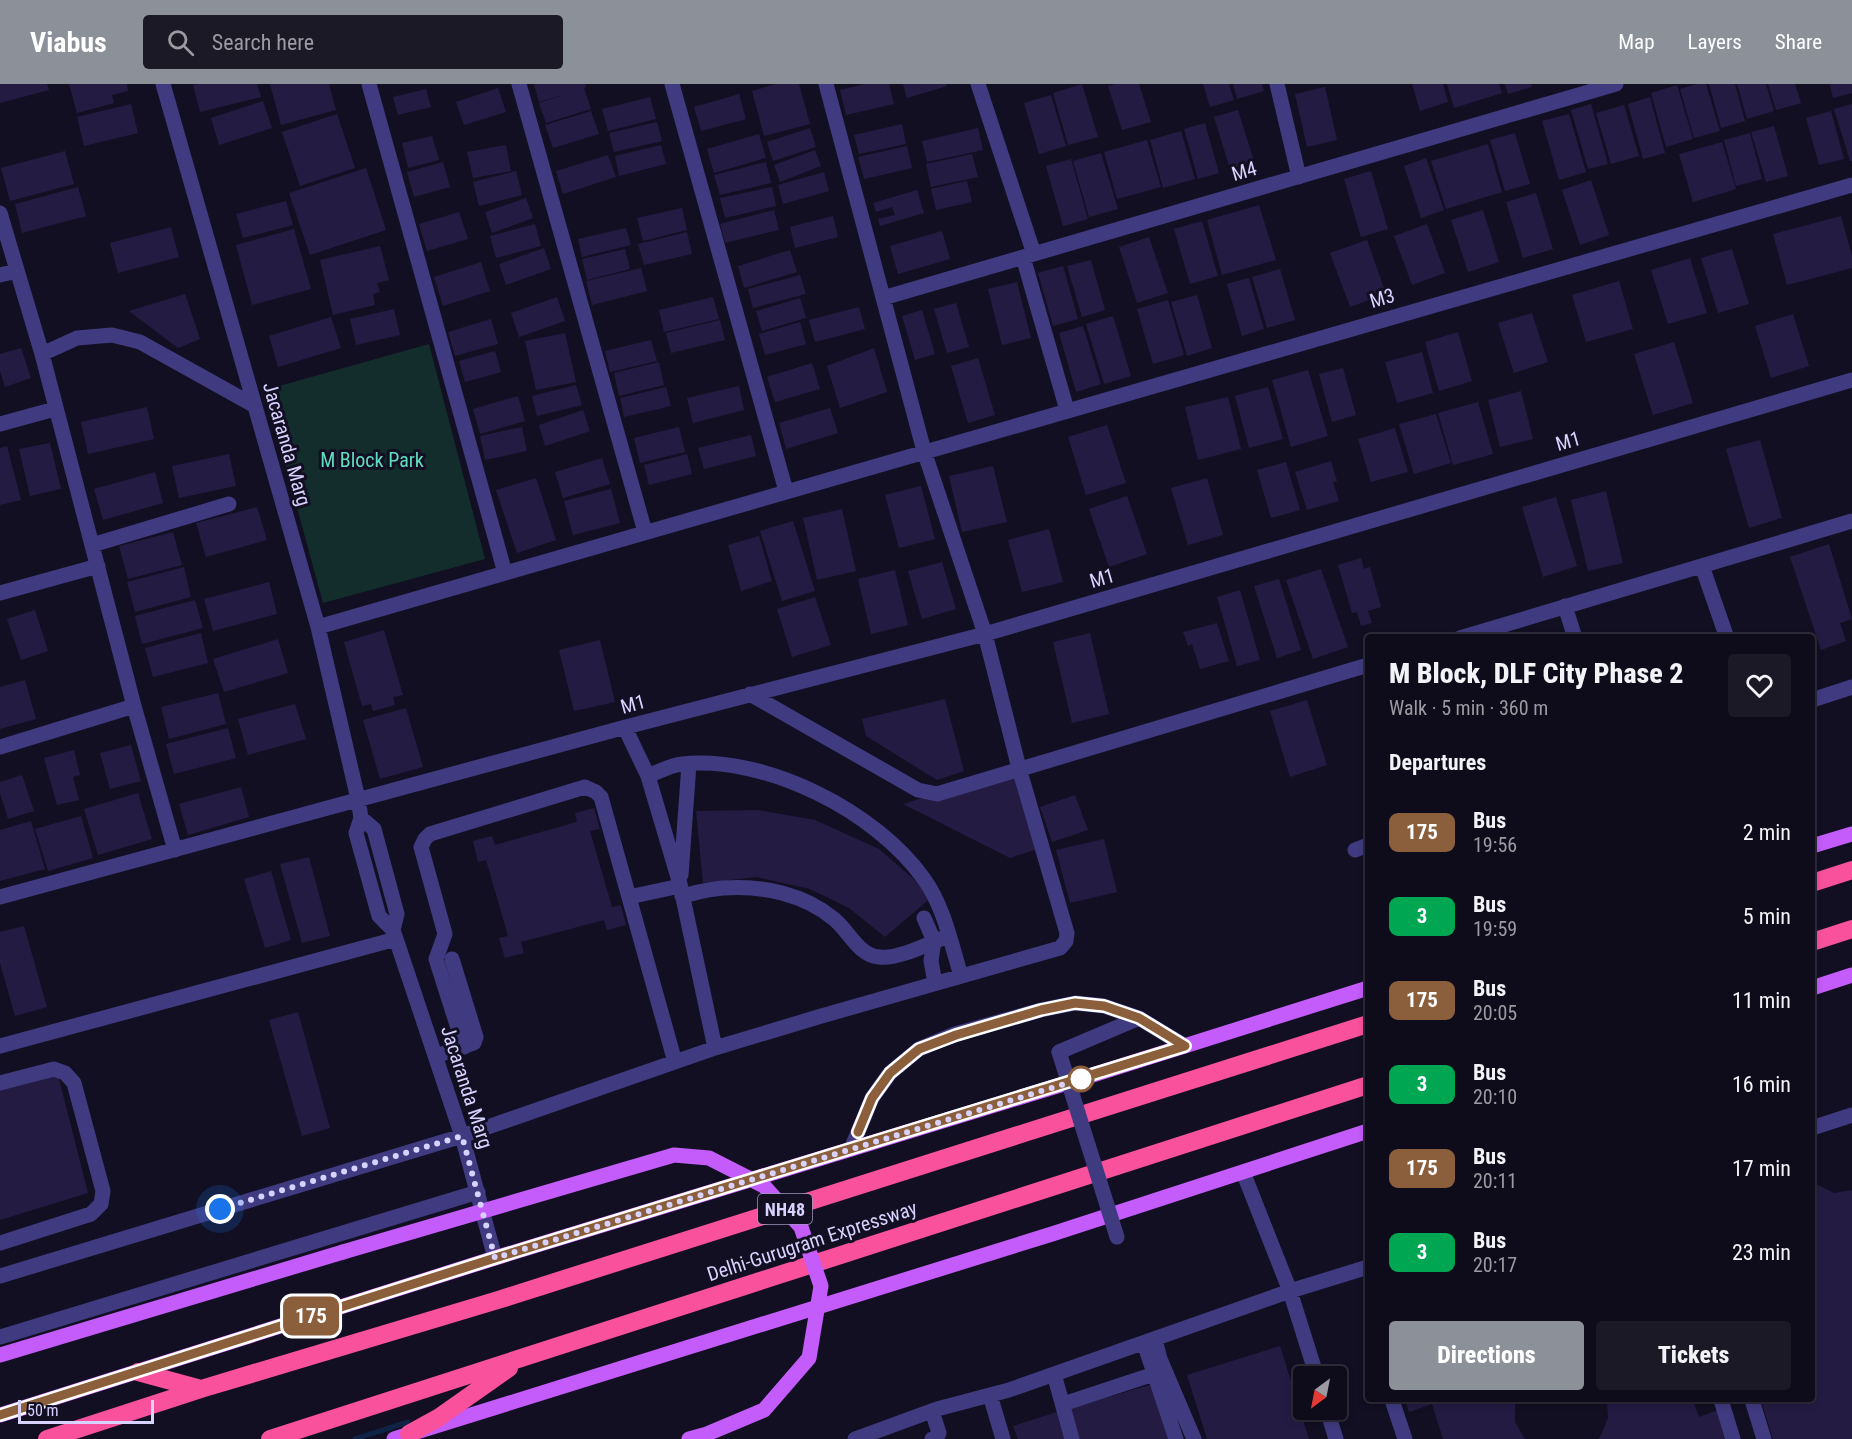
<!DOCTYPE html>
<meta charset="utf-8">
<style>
body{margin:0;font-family:"Roboto Condensed",sans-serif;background:#1c1927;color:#f1f3f6;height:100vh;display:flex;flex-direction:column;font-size:22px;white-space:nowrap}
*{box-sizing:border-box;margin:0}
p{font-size:20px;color:#9b9ba2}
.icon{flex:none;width:33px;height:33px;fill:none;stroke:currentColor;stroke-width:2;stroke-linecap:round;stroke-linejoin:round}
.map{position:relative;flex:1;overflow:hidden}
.drawer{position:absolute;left:1365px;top:550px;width:450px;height:768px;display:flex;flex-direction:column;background:#0e0b1a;border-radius:6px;box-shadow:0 3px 9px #0003,0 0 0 2px #2e2b39}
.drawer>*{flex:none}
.badge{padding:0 12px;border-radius:9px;font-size:21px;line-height:39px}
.needle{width:39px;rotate:212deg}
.tools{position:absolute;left:1293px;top:1282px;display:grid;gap:12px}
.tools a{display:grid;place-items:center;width:54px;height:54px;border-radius:6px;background:#0e0b1a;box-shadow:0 3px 9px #0003,0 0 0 2px #2e2b39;font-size:30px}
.scale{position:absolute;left:18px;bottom:15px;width:136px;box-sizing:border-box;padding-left:6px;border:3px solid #d8d2fe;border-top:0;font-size:16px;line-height:21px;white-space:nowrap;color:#d8d2fe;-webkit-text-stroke:4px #130f23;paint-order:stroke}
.you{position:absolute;width:30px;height:30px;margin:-15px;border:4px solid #fff;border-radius:50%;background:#1a73e8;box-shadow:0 0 0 9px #1a73e833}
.map>.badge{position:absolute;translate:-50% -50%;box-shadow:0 0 0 3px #fff}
h2{padding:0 24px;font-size:22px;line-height:54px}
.round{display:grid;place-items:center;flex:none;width:63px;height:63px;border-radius:6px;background:#1c1927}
.overview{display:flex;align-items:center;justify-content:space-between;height:102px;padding:0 24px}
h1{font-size:28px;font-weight:800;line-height:45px}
.primary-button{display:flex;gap:12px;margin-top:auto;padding:12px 24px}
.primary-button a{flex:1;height:69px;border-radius:6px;background:#8c9099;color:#fff;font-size:24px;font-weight:800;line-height:69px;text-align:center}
.primary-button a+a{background:#1c1927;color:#f1f3f6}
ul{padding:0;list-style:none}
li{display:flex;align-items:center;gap:18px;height:84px;padding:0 24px}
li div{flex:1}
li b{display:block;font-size:22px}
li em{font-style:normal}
li .badge{min-width:66px;font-weight:700;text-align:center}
header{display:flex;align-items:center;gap:36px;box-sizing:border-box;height:84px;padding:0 30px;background:#8c9099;color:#fff}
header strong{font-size:28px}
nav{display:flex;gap:33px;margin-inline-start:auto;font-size:21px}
.search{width:420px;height:54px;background:#1c1927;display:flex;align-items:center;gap:15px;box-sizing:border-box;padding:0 21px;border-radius:6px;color:#9b9ba2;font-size:22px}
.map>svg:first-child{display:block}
</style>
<header>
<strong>Viabus</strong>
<div class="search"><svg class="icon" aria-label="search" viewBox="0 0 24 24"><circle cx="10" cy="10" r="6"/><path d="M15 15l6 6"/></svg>Search here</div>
<nav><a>Map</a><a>Layers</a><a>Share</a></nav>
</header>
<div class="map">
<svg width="1852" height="1355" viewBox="0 0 1852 1355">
<rect width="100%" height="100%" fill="#130f23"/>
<!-- green -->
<path fill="#122d2c" d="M429,260l56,215 -162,44 -58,-213z"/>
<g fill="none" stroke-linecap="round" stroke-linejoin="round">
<!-- stream -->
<path stroke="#0f2346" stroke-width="5" d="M355,1355l53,-17"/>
</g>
<!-- building -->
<path fill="#241b43" d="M0,0h47l2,6 -49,13z
M69,0h58l1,7 -16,4 2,8 -37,10z
M198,0h59l4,13 -61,15 -7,-27z
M270,0h59l7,26 -55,15z
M534,0h51l1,3 -2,1 7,21 -45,14 -7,-20 27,-9 -27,8z
M776,0h23l11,40 -46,12 -12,-45z
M865,0h24l5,20 -48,11 -6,-25z
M903,0h43l1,2 -40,12z
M1082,0l16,53 -30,8 -15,-52z
M1116,0h23l12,38 -29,8 -14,-44z
M1203,0h26l5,16 -24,7z
M1233,0h29l2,7 -27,8z
M1412,0h31l5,18 -28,9z
M1447,0h52l3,9 -48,15z
M1505,0h26l1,3 -24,7z
M1697,0h9l14,47 -26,7 -14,-49z
M1709,0h26l10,37 -24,7z
M1737,0h29l8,27 -27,8z
M1768,0h27l6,19 -25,7z
M1830,0h22v9l-19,5z
M1677,1l16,54 -27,8 -15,-54z
M1325,3l12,53 -30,7 -12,-53z
M498,4l8,24 -42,13 -8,-23z
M426,5l5,18 -33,8 -5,-18z
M739,10l7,25 -45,12 -7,-24z
M1051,11l15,51 -27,8 -15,-51z
M650,13l6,22 -48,12 -6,-22z
M1650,13l15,56 -22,6 -15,-55z
M263,17l9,27 -53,17 -8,-27z
M131,20l7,29 -54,13 -7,-29z
M1591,20l17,60 -20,5 -17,-59z
M1852,20v57h-2l-16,-52z
M1624,21l15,51 -28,8 -15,-51z
M1238,26l16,51 -24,8 -16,-52z
M591,27l8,23 -46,14 -8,-23z
M1831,27l13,48 -25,6 -13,-47z
M337,30l18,54 -55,18 -18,-54z
M1569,30l17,58 -27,8 -17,-59z
M657,38l5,19 -48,11 -5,-19z
M1205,39l14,50 -21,6 -14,-50z
M902,40l4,20 -47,10 -5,-19z
M1774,42l14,50 -22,6 -15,-50z
M810,44l6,19 -43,14 -6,-19z
M978,44l5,22 -56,12 -5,-21z
M1181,47l14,48 -32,9 -13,-48z
M1515,49l15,51 -25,7 -15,-51z
M1750,49l12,46 -26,7 -12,-46z
M759,50l7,24 -52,15 -7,-24z
M432,52l7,24 -31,8 -6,-25z
M1147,56l14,47 -44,12 -13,-47z
M1722,58l14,47 -43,13 -14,-48z
M1488,60l14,48 -56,17 -15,-48z
M506,61l5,26 -38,7 -6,-26z
M661,61l5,19 -47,12 -4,-20z
M907,62l5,22 -48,11 -6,-22z
M815,66l6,16 -41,16 -6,-17z
M65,67l9,33 -64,17 -9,-33z
M1101,69l17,56 -29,8 -16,-56z
M972,70l6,23 -47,10 -5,-23z
M608,71l8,22 -53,17 -7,-23z
M1426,74l18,52 -23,8 -17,-52z
M1071,75l17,60 -25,7 -17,-60z
M443,78l7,25 -36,10 -7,-25z
M766,78l5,21 -51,12 -6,-20z
M366,84l20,62 -76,25 -21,-62z
M516,87l6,24 -43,11 -6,-24z
M1371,87l17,58 -27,8 -17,-58z
M824,88l5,19 -46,13 -5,-19z
M1591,96l18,55 -29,10 -18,-55z
M967,97l5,21 -36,8 -5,-21z
M78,103l8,29 -64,17 -7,-29z
M772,103l4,19 -51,12 -5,-20z
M917,106l7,23 -44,13 -2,-7 17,-4 -3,-8 -16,5 -3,-9z
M1536,109l17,56 -30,9 -17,-56z
M526,114l7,20 -41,15 -7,-21z
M286,117l7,24 -50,13 -7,-24z
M1259,121l17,55 -54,15 -15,-55z
M682,124l5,22 -44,11 -6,-23z
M774,126l5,20 -54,13 -5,-19z
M1483,126l16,52 -31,10 -17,-52z
M459,128l9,27 -41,12 -8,-27z
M833,132l5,21 -43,11 -5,-21z
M1841,132l11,40v12l-65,17 -14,-51z
M1202,137l16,55 -28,8 -16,-55z
M535,140l6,22 -45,12 -6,-22z
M1427,140l18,49 -33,12 -18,-49z
M171,143l8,30 -61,16 -8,-30z
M626,144l5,17 -49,12 -4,-18z
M294,145l17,60 -59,16 -16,-60z
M942,147l8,28 -52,15 -8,-28z
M687,148l5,22 -48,11 -6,-21z
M1149,153l19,56 -31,10 -18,-56z
M1367,156l19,54 -36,13 -20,-54z
M380,162l9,34 -12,3 3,9 -7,2 2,11 -42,10 -13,-55z
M544,164l7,21 -45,16 -7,-21z
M625,165l5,20 -43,11 -5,-21z
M1732,165l17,55 -31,9 -17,-55z
M790,166l7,22 -53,16 -6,-22z
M1690,174l17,55 -39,11 -17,-54z
M1091,176l14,50 -23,7 -15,-51z
M481,178l9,29 -47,15 -9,-29z
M1063,182l15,53 -25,7 -15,-53z
M641,184l6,23 -55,14 -6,-24z
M1280,185l15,51 -28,8 -15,-51z
M800,191l6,19 -53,14 -5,-19z
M1249,194l15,51 -22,7 -15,-52z
M1619,197l14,48 -47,13 -14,-47z
M1017,198l14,56 -29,7 -14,-56z
M185,210l15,45 -22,9 -49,-37z
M1197,211l15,53 -25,8 -16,-54z
M557,213l8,24 -46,16 -8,-24z
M713,213l6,22 -55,13 -5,-22z
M800,214l6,20 -44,13 -6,-20z
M1168,216l16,55 -31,9 -16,-55z
M956,219l13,44 -22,6 -13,-44z
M859,223l6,22 -50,13 -6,-22z
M394,225l6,26 -44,10 -6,-26z
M922,226l13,44 -20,6 -13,-44z
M1532,229l16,49 -34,11 -16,-50z
M1793,230l16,52 -38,12 -16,-52z
M1113,232l18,60 -27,8 -18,-60z
M331,233l10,31 -63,19 -9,-31z
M491,235l7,25 -43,12 -7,-24z
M720,236l5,20 -54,13 -5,-20z
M800,238l6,22 -41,11 -6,-21z
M1083,242l18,58 -25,8 -17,-59z
M1458,248l14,49 -33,10 -14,-49z
M565,249l11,49 -40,8 -11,-49z
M651,256l6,21 -47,11 -5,-21z
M1674,258l19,61 -40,12 -19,-61z
M21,264l10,30 -26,9 -5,-16v-17z
M874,264l13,44 -47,16 -13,-42z
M495,267l6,21 -36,10 -6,-21z
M1422,268l11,41 -36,10 -12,-41z
M978,274l17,57 -27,8 -17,-57z
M659,278l5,23 -45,11 -5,-23z
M812,279l8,26 -45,13 -8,-25z
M1343,284l13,47 -24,7 -13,-48z
M1308,286l20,66 -37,11 -19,-67z
M576,301l6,20 -45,11 -5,-20z
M739,302l5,24 -51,13 -6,-25z
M666,303l5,19 -47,11 -4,-19z
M1268,303l15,52 -34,9 -14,-52z
M1521,307l12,48 -33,8 -12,-47z
M518,312l7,25 -45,13 -7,-25z
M1228,313l13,52 -43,11 -13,-53z
M1478,318l15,52 -40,11 -15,-52z
M147,323l7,32 -66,15 -7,-32z
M830,324l8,25 -52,16 -7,-26z
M583,326l7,21 -45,15 -6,-21z
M1436,330l15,49 -37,11 -15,-50z
M1107,341l19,58 -40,12 -18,-58z
M522,343l5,24 -42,9 -5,-24z
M679,343l6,25 -45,11 -6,-25z
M1395,344l13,44 -37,10 -13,-43z
M751,351l5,21 -52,13 -6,-21z
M1760,356l22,78 -33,10 -23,-79z
M50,359l11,46 -31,7 -11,-47z
M7,362l14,54 -21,5v-57z
M229,370l7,32 -57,12 -7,-32z
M687,370l5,20 -43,11 -5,-20z
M602,374l8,26 -47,14 -8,-26z
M1331,377l6,20 -4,1 6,19 -32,9 -12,-38z
M1286,378l14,48 -29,8 -14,-48z
M993,382l14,56 -45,10 -13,-56z
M155,388l8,31 -60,17 -9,-31z
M536,394l20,62 -39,13 -21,-63z
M1207,394l16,57 -35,10 -17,-57z
M921,402l14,53 -36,9 -14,-53z
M611,405l9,34 -47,12 -9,-34z
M1606,407l17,72 -35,8 -17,-71z
M1127,412l20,58 -38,13 -20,-58z
M1556,413l21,69 -34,11 -21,-70z
M257,423l10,33 -61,17 -10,-34z
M842,425l14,62 -39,9 -14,-62z
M793,437l22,70 -33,10 -22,-70z
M1049,445l14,53 -41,10 -14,-52z
M173,448l9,33 -54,14 -9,-33z
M759,452l13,45 -31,10 -13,-46z
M1829,460l23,75 -12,4 6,18 -25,9 -31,-93z
M1361,474l3,11 6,-2 11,40 -13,4 4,12 -11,3 -4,-14 -5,1 -14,-48z
M942,478l14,47 -34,10 -14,-48z
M184,483l7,30 -56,15 -8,-30z
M1321,485l27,78 -35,12 -27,-79z
M895,486l13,55 -37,9 -13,-55z
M1279,495l22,71 -24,8 -23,-72z
M269,498l8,32 -64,17 -9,-32z
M1240,506l20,70 -23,6 -20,-69z
M815,513l16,48 -39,12 -15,-48z
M195,516l8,28 -61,16 -7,-28z
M35,526l13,41 -27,9 -14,-41z
M1217,539l12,38 -29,8 -8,-25 -4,2 -5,-14z
M384,546l19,65 -10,2 2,8 -22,6 -2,-7 -9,2 -18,-64z
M201,549l7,30 -55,14 -8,-29z
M1090,549l19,81 -37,9 -19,-81z
M278,555l10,34 -64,19 -11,-33z
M600,556l15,62 -41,9 -15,-61z
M25,596l11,39 -36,10v-42z
M218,609l8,31 -57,15 -8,-32z
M945,615l19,72 -27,9 -71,-44 -4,-17z
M1307,616l20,65 -37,12 -20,-66z
M295,620l11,35 -58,16 -10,-36z
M406,624l17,59 -43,12 -17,-59z
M228,644l8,30 -62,16 -8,-30z
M131,661l10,36 -31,8 -10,-36z
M74,666l6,25 -7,2 6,23 -22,5 -13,-47z
M1019,684l21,80 -30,10 -107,-54z
M22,691l12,36 -26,8 -8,-26v-11z
M241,703l8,30 -61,18 -9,-31z
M138,709l14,46 -54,16 -14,-46z
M1075,711l13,35 -36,12 -12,-35z
M594,724l6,21 -10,2 22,76 9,-2 5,20 -19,5 -3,-10 -83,22 3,11 -19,5 -6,-20 9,-2 -22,-76 -8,2 -5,-21 19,-5 3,9 82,-23 -2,-9z
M758,726l57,10 64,29 54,47 -48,41 -36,-29 -39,-19 -54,-12 -53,6 -7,-72z
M81,732l12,42 -45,13 -13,-42z
M31,737l14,48 -45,12v-51z
M1104,755l13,53 -47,11 -14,-53z
M309,773l21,79 -28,7 -22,-79z
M271,787l20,69 -26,8 -21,-69z
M24,842l23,81 -32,9 -15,-53v-31z
M298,928l32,116 -28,8 -33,-116z
M57,987l31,122 -88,27v-133z
M1812,1098l22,11 18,-3v249h-79l-12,-39h51z
M1280,1262l29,93h-102l-20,-64z
M1157,1299l16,56h-94l-9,-31z
M1405,1316h110v22l10,17h-82l-11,-35 -23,8z
M1607,1316h86l6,17 19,-7 9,29h-129l3,-4 7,-17z
M1057,1328l8,27h-47l-5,-13z"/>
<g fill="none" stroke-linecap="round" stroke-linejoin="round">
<!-- minor -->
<path stroke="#403b80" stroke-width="15" d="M163,0l155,543 40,172 3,19 -5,15 23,83 14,14 69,206 33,122
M369,0l136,489
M519,0l126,448
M672,0l114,407
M978,0l56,170
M1277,0l22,93
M0,129l42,141 92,352 41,144
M1023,173l44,153
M0,191l17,-4
M883,214l733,-214
M42,270l35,-16 35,-3 28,7 115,64
M0,340l55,-15
M92,461l137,-41
M1702,482l25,72
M0,509l98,-27
M1565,522l10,32
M318,543l1534,-442
M1460,554l392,-117
M750,610l168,96 19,4 431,-129
M1812,616l40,-13
M625,644l23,48
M0,663l134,-41
M361,734l13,11 23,85 -4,16
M1355,766l13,-5
M681,791l8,-111
M682,812c13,-3 27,-7 41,-8 39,-3 81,6 111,31 15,12 24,36 45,38 19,3 50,-14 69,-21
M0,813l622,-169 363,-94 867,-254
M629,813l51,-11
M924,834l10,23 -3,20 4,22
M0,962l396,-107
M464,963l-28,-88 9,-25 -24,-87 4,-8 5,-5 155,-47 11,5 5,5 74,265
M715,964l-35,-164 -32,-108c10,-4 23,-11 34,-12 83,-9 194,47 242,115 20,28 27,64 37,97
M1059,968l80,-34
M436,972l38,-13 2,-6 -24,-78
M0,999l54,-14 11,4 9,10 29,108 -2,13 -10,10 -91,29
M1812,1044l40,-13
M851,1065l21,-51 18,-25 29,-24 36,-15 86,-24 34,-7 29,3 35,12 46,28
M1243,1088l47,119 27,86
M0,1192l462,-140 253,-88 103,-31 242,-69 6,-7 1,-8 -48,-165 -34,-134 -61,-183 -98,-367
M0,1253l478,-145
M1155,1255l5,20 34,80
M1144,1259l32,96
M1054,1290l18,65
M990,1311l13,44
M1392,1316l13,39
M1721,1316l12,39
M1752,1316l12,39
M1063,1320l91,-30
M1327,1326l9,29
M855,1355l82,-30 72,-19 281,-99 78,-24
M932,1355l4,-1 3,-5 -7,-22"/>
<!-- major -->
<path stroke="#c35cfa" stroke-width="15" d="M1812,762l40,-12
M1812,904l40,-13
M0,1271l343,-103
M0,1331l495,-157 585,-179 288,-91
M394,1355l658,-205 316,-103"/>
<!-- highway -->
<path stroke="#fa519d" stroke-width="18" d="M1812,799l40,-13
M1812,858l40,-13
M138,1288l63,17
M409,1350l29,-16 71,-50
M47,1355l154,-50 297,-89 870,-276
M270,1355l1098,-354"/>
<!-- minor-bridge -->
<path stroke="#403b80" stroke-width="15" d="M1059,968l58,185"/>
<!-- major-bridge -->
<path stroke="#c35cfa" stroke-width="15" d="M343,1168l331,-97 35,3 55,28 37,41 20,59 -12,72 -45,52 -57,24 -18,5"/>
</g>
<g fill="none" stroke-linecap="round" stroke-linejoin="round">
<!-- line casing -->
<g stroke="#fff" stroke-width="14">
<path id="line" d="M0,1331l495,-157 690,-212 -46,-28 -35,-12 -29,-3 -34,7 -85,25 -37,14 -29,24 -18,25 -14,34"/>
</g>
<!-- line -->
<use href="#line" stroke="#8b5e3c" stroke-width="9"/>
<!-- walk -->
<path stroke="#d8d2fe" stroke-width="6" stroke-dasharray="0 10.8" d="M220,1125l242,-73 33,122 586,-179"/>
</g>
<!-- markers -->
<circle fill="#fff" stroke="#8b5e3c" stroke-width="3" cx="1081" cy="995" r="12"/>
<g text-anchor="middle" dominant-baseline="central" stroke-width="6" stroke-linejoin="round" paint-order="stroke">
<!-- shield labels -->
<rect fill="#130f23" stroke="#9d98bc" stroke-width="1.5" x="758" y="1110" width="54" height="30" rx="4.5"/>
<g font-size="18" font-weight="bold" fill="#d8d2fe">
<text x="785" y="1125">NH48</text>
</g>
<!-- street labels -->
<g font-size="20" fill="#d8d2fe" stroke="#130f23">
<text transform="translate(1244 87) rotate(-16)">M4</text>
<text transform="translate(1382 214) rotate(-16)">M3</text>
<text transform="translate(1568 357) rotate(-16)">M1</text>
<text transform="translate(287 360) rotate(74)">Jacaranda Marg</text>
<text transform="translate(1102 494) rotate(-16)">M1</text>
<text transform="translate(633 620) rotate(-15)">M1</text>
<text transform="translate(467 1003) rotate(72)">Jacaranda Marg</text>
<text transform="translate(812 1157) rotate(-18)">Delhi-Gurugram Expressway</text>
</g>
<!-- park labels -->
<g font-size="20" fill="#60dcc0" stroke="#130f23">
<text x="372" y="376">M Block Park</text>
</g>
</g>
</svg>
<div class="tools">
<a><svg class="needle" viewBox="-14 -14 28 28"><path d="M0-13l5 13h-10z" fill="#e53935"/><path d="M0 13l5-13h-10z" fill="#9b9ba2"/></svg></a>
</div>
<div class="scale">50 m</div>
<div class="you" style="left:220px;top:1125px"></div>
<b class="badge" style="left:311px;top:1232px;background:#8b5e3c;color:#fff">175</b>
<section class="drawer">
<div class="overview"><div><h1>M Block, DLF City Phase 2</h1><p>Walk · 5 min · 360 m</p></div><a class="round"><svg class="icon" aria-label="heart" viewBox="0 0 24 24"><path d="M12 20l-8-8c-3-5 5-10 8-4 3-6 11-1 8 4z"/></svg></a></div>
<h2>Departures</h2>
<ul>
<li><span class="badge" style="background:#8b5e3c;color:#fff">175</span><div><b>Bus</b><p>19:56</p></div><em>2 min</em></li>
<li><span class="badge" style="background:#00a651;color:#fff">3</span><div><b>Bus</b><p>19:59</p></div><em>5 min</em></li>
<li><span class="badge" style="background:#8b5e3c;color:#fff">175</span><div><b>Bus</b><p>20:05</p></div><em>11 min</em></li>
<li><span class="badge" style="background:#00a651;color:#fff">3</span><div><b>Bus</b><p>20:10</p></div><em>16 min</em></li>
<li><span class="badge" style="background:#8b5e3c;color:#fff">175</span><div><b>Bus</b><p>20:11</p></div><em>17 min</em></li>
<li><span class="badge" style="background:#00a651;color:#fff">3</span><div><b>Bus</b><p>20:17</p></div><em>23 min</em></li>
</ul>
<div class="primary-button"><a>Directions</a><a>Tickets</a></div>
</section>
</div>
